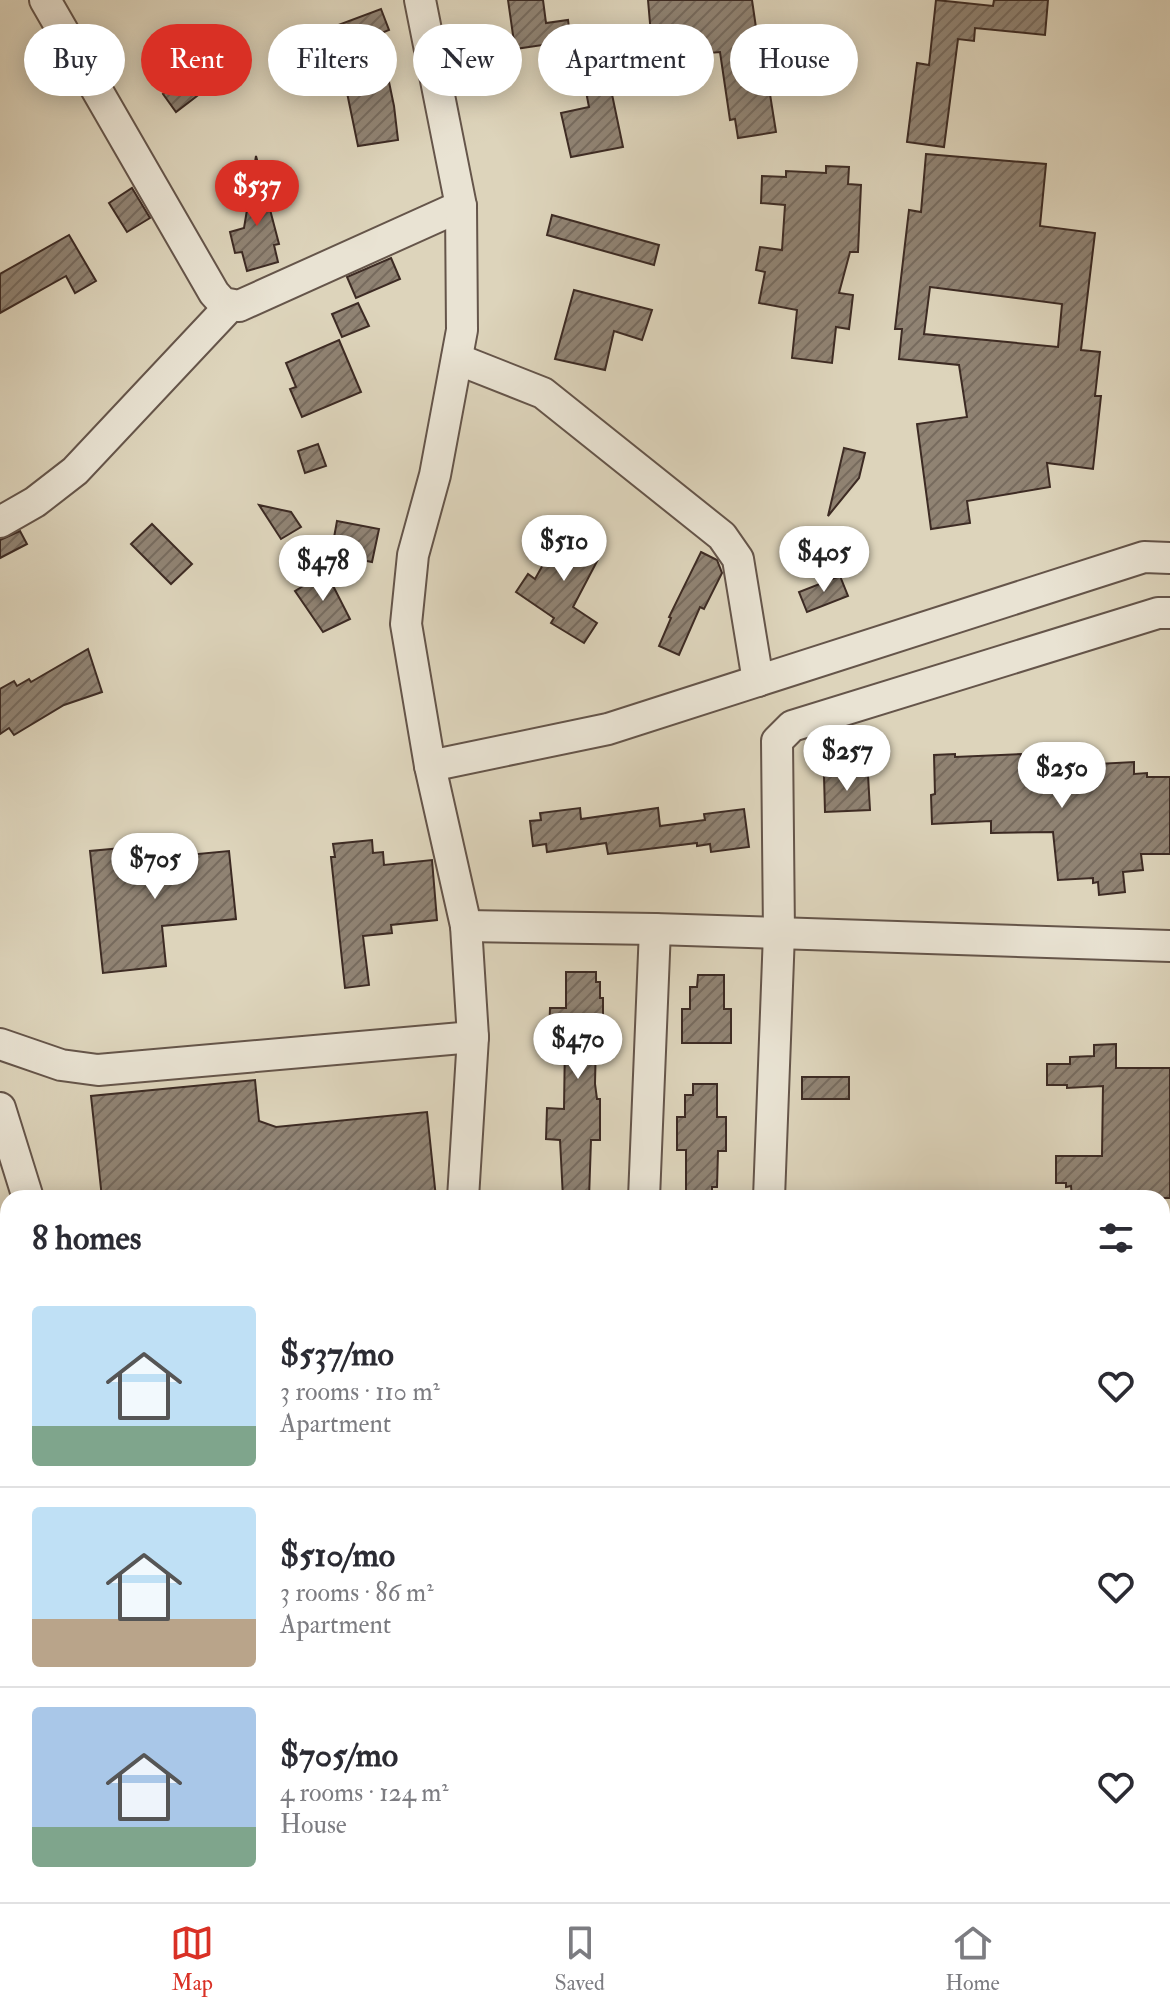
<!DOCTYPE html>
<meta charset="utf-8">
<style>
:root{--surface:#fff;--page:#f7f7f7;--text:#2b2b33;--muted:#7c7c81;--line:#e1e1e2;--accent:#d93025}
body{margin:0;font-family:"IM FELL Double Pica",serif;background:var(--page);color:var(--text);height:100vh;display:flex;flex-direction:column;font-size:30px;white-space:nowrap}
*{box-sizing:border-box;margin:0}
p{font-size:26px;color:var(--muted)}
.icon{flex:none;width:44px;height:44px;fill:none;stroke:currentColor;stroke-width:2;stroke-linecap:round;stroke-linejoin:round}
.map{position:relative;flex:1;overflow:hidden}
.side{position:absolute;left:0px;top:1190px;width:1170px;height:712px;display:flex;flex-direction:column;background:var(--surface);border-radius:24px 24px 0 0;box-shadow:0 4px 20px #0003}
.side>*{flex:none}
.guide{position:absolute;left:24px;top:24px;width:1122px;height:72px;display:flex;gap:16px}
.price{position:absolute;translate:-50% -68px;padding:0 18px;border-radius:28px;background:#fff;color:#222;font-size:26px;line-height:52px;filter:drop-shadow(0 2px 4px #0008)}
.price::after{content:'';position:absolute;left:50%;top:48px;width:24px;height:18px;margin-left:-12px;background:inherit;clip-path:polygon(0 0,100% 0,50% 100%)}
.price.active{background:var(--accent);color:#fff}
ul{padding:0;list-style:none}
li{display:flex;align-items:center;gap:24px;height:200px;padding:0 32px}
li+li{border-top:2px solid var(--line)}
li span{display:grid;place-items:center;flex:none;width:224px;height:160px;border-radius:8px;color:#555}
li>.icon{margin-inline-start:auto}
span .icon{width:96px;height:96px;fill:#fffc;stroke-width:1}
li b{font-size:34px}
h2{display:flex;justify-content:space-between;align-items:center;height:96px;padding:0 32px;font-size:34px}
.chip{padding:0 28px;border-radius:36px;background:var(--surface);box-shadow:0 4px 20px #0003;font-size:28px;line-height:72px}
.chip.active{background:var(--accent);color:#fff}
.tabs{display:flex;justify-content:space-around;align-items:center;height:112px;border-top:2px solid var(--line);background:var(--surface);font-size:22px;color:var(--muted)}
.tabs a{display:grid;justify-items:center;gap:4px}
.tabs .active{color:var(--accent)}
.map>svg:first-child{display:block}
.pitch{fill:#c2b7a1;stroke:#807162;stroke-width:2}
.building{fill:url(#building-hatch);stroke:#3d2b24;stroke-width:2;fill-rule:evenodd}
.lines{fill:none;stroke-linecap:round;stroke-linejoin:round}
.minor-casing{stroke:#65554a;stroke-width:34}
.minor{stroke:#e9e3d3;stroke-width:30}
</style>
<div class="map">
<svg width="1170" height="1902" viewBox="0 0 1170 1902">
<defs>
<pattern id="building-hatch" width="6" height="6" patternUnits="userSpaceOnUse" patternTransform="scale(2)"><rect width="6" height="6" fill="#908373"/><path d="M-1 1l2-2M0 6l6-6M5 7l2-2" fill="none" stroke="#776b5e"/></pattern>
</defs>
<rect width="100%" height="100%" fill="#ddd4bb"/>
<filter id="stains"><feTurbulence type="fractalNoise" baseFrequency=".0025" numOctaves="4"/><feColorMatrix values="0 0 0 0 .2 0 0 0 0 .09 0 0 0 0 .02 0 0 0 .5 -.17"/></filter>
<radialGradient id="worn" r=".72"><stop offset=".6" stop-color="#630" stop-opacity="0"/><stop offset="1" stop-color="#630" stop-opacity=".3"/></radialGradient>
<!-- pitch -->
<rect class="pitch" x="681" y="1894" width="216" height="8"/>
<!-- building -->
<g class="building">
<polygon points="508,0 543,0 546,23 568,20 571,44 550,47 549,44 515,49"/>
<polygon points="648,0 752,0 762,69 766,69 776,132 738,138 735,119 730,120 720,52 653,58"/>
<polygon points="936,0 993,6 994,0 1048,0 1045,35 975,28 974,41 958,39 944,147 907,142 917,63 929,65"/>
<polygon points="381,9 389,30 379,34 394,106 398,140 358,146 338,49 322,55 314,34"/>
<polygon points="604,56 623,147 571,157 561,113 589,107 580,61"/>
<polygon points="197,68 210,86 176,112 163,94"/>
<path d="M 926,154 L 1046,164 L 1040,226 L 1095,233 L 1081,350 L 1100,352 L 1095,396 L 1101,396 L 1093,469 L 1047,463 L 1050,487 L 967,501 L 970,523 L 931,529 L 917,424 L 967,417 L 959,365 L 899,359 L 902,329 L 895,329 L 909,210 L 921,212 ZM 930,287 L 1062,304 L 1058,347 L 924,334 Z"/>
<polygon points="256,156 279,244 274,245 278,262 247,271 242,252 235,253 230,232 244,228"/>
<polygon points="826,166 849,167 848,184 861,185 858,252 850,252 839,293 853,295 849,329 836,327 832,363 792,358 797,310 759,303 765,272 756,270 760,247 782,250 785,205 761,203 762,176 786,177 786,171 826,173"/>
<polygon points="132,188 150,218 127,232 109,203"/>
<polygon points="552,215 659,245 654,265 547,235"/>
<polygon points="69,235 96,281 75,293 66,276 0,313 0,274"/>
<polygon points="391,258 400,279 356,298 347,277"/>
<polygon points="574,290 652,310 642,340 614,331 605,370 555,359"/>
<polygon points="358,303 369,326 342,337 332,314"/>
<polygon points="339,340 361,392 302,417 290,389 296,387 286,363"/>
<polygon points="318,444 326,466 305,473 298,451"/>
<polygon points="844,448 865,453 859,478 828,516"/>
<polygon points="259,505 291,512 301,527 281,539"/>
<polygon points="337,521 379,529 372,562 331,554"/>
<polygon points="152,524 192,564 171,584 131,544"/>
<polygon points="564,527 604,548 573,607 597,623 584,643 551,623 554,618 516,592 528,574 535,579"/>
<polygon points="20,531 27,544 0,558 0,540"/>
<polygon points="701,552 717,560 722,573 704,609 700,607 679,655 659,646 671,618 669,617"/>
<polygon points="326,572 350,619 323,632 295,591"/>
<polygon points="840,576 848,596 807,612 799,592"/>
<polygon points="88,649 102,692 64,705 14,735 9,728 0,734 0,689 14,681 17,686 29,679 31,682"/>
<polygon points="955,754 955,757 1021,754 1022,768 1134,762 1134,774 1147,773 1147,777 1170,777 1170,854 1141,854 1143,870 1123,872 1125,892 1099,895 1098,882 1093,883 1093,878 1058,880 1053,832 991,833 991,821 932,824 931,795 935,794 934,755"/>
<polygon points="868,775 870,810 825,812 824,776"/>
<polygon points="580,808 581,819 658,808 660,826 705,820 704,814 744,809 749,847 711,852 710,844 697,846 697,843 608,854 606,843 547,852 546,844 533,846 530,821 541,820 540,813"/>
<polygon points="372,840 373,853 383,852 384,865 432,860 437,920 391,925 392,933 363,936 369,985 345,988 331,857 335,857 333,844"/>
<polygon points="154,845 156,858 229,851 236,919 162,926 166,966 103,973 90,851"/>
<polygon points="566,972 596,972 596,982 600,982 600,998 603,998 603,1039 596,1039 595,1084 597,1099 600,1099 600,1140 591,1140 589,1198 563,1198 560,1140 546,1139 547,1108 564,1109 565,1039 549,1039 550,1008 566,1008"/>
<polygon points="698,975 724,975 724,1009 731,1009 731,1043 682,1043 682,1009 690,1009 690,987 697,987"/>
<polygon points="1116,1044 1116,1068 1170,1068 1170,1198 1072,1198 1071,1186 1066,1187 1066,1183 1056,1183 1056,1156 1102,1156 1103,1086 1067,1088 1067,1085 1047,1085 1047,1064 1070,1064 1070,1057 1094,1056 1094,1045"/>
<rect x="802" y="1077" width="47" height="22"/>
<polygon points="255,1080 259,1121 276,1127 427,1112 436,1198 102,1198 91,1096"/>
<polygon points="693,1084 717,1084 717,1117 726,1117 726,1151 718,1151 717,1187 712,1187 712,1198 686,1198 686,1150 677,1150 677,1117 685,1117 685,1095 693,1095"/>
</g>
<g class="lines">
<!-- minor casing -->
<g class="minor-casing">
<g id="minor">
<polyline points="45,0 214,293 223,303 239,306 461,206"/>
<polyline points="420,0 461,206 462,330 435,475 413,555 406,624 430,766 466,926 473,1037 463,1198"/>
<polyline points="457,359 543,393 722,536 738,559 758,681"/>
<polyline points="0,522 35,502 75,471 230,306"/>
<polyline points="430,766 608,729 1144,557 1170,558"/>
<polyline points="466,926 655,929 1170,946"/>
<polyline points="0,1044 61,1065 98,1070 473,1037"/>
<polyline points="0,1108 28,1198"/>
<polyline points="644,1198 655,929"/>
<polyline points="769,1198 779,933 777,741 792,726 1158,613 1170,613"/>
<polyline points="1162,1323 1170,1325"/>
<polyline points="1162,1550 1170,1550"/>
<polyline points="0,1557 8,1556"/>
<polyline points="512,1894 514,1902"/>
<polyline points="406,1902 491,1894"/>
</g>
</g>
<!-- minor -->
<use href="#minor" class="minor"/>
</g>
<rect width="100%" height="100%" filter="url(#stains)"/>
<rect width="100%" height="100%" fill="url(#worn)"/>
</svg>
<b class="price active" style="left:257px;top:228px">$537</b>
<b class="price" style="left:564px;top:583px">$510</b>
<b class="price" style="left:824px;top:594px">$405</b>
<b class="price" style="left:323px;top:603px">$478</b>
<b class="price" style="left:847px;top:793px">$257</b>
<b class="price" style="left:1062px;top:810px">$250</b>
<b class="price" style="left:155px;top:901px">$705</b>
<b class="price" style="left:578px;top:1081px">$470</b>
<div class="guide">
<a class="chip">Buy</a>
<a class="chip active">Rent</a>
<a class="chip">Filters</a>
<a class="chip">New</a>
<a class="chip">Apartment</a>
<a class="chip">House</a>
</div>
<section class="side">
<h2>8 homes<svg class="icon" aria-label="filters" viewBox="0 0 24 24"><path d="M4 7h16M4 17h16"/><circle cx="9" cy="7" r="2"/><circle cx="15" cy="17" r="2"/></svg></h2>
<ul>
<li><span style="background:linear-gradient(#bfe0f5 75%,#7fa58c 0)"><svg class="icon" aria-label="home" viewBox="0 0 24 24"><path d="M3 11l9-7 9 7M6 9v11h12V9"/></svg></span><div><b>$537/mo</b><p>3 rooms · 110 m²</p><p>Apartment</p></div><svg class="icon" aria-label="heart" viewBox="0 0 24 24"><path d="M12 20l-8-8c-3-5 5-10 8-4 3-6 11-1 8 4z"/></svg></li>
<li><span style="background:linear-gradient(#bfe0f5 70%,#b9a48a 0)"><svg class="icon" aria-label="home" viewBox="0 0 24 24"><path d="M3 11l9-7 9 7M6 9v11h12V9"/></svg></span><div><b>$510/mo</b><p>3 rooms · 86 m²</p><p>Apartment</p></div><svg class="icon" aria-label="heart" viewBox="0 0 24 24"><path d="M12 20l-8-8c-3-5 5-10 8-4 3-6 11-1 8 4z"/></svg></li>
<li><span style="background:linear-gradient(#a9c7e8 75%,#7fa58c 0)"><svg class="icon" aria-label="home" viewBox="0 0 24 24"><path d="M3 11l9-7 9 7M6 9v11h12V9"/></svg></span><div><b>$705/mo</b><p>4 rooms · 124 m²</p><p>House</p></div><svg class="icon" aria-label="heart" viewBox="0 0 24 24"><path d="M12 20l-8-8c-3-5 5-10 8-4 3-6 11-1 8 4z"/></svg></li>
</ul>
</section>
</div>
<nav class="tabs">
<a class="active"><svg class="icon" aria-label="map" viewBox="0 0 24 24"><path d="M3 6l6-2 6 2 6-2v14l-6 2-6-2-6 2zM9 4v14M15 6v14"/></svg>Map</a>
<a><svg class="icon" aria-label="saved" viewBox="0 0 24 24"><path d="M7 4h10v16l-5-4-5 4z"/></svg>Saved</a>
<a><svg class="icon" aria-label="home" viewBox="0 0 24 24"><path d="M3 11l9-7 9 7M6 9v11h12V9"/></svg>Home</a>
</nav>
